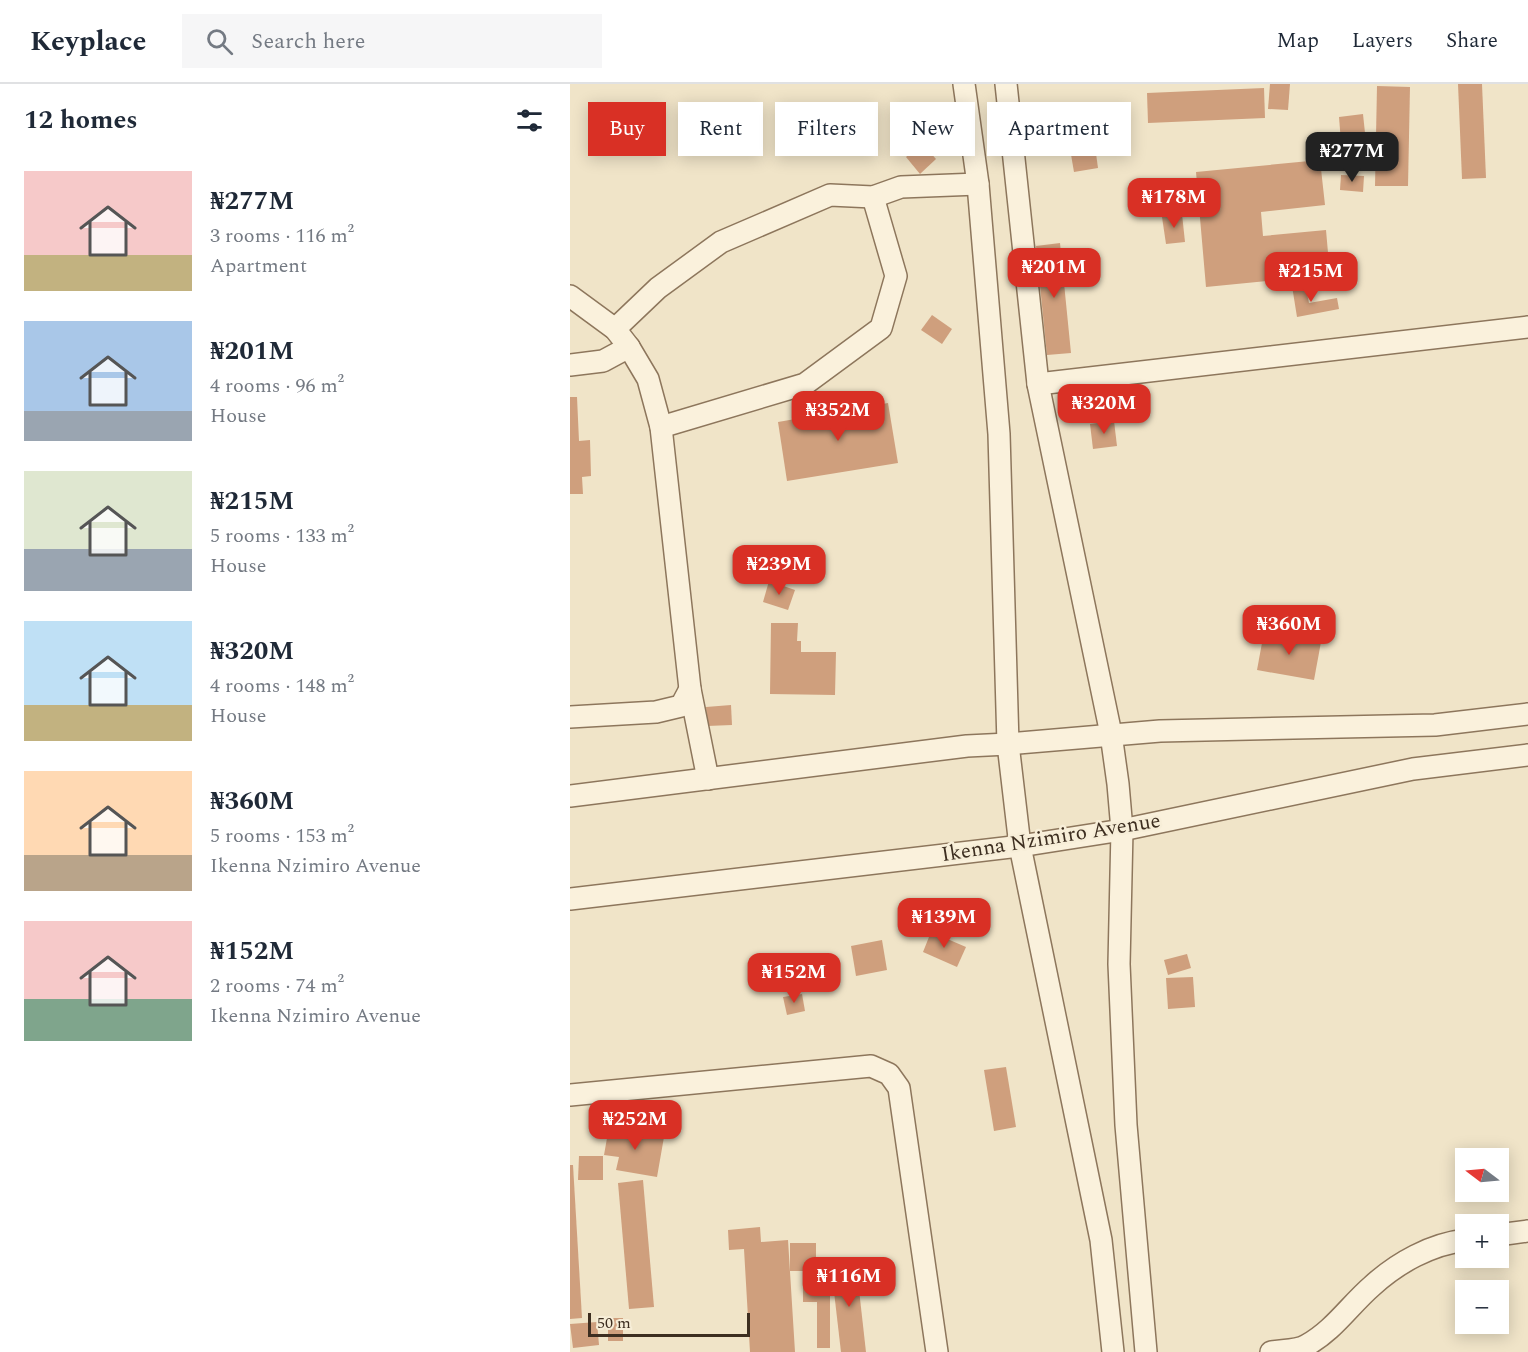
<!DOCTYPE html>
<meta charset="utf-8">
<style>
:root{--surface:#fff;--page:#f6f6f7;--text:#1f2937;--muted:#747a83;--line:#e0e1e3;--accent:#d93025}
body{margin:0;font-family:Spectral,serif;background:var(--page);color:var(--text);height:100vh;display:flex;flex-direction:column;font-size:22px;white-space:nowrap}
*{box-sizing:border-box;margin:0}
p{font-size:20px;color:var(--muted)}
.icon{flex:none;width:33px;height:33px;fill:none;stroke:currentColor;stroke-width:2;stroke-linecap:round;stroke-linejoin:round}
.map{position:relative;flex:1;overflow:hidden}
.drawer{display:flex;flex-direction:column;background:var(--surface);width:570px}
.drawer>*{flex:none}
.top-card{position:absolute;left:18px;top:18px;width:570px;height:54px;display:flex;gap:12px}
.needle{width:39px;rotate:286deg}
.buttons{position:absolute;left:885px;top:1064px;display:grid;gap:12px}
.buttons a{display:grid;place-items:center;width:54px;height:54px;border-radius:0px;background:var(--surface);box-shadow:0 3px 15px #0003;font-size:30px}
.scale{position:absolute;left:18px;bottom:15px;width:162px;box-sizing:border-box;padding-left:6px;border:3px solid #3d2e20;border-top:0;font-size:16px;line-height:21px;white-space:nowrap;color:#3d2e20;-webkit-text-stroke:4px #f7eed8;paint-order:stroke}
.price{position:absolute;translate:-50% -51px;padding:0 14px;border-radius:12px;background:var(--accent);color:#fff;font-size:20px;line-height:39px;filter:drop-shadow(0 2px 3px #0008)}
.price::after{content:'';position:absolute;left:50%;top:36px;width:18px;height:14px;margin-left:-9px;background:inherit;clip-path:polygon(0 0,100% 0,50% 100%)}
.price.on{background:#222;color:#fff}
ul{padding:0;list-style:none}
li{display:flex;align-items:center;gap:18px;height:150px;padding:0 24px}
li span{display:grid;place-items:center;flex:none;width:168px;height:120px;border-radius:0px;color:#555}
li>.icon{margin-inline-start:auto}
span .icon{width:72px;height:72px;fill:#fffc;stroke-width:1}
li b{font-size:26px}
h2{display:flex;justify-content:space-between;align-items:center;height:72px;padding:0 24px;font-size:26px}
.tag{padding:0 21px;border-radius:0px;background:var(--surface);box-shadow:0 3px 15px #0003;font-size:21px;line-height:54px}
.tag.on{background:var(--accent);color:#fff}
header{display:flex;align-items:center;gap:36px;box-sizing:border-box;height:84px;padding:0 30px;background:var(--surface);border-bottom:2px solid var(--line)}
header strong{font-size:28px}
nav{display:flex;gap:33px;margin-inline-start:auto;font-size:21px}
.search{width:420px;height:54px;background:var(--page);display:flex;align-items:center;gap:15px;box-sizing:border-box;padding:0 21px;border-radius:0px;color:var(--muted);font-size:22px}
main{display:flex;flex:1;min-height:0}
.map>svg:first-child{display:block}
.building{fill:#cf9f7d}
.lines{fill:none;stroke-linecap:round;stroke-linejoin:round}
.minor-casing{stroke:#8d765c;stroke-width:24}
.minor{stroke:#faf1dc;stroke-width:21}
.labels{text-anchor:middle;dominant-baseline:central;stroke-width:5;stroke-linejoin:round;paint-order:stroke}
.street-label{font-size:21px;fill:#3d2e20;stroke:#f7eed8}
</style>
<header>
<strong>Keyplace</strong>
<div class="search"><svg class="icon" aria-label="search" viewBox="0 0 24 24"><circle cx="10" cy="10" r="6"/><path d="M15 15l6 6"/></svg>Search here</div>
<nav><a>Map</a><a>Layers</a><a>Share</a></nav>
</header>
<main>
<section class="drawer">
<h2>12 homes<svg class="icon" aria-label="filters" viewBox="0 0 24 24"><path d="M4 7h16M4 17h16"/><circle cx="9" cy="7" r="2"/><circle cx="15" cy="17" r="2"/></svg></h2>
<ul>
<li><span style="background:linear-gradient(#f6c9c9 70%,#c2b280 0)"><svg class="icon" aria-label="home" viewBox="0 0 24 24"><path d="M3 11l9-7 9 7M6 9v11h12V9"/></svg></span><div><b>₦277M</b><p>3 rooms · 116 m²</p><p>Apartment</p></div></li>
<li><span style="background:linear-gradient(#a9c7e8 75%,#9aa5b1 0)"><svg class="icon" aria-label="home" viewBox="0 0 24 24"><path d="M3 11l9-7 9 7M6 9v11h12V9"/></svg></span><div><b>₦201M</b><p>4 rooms · 96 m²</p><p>House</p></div></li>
<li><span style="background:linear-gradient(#dfe7d0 65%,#9aa5b1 0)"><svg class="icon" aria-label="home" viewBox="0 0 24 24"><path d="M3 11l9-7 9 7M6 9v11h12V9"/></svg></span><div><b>₦215M</b><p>5 rooms · 133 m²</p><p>House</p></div></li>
<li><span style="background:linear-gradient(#bfe0f5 70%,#c2b280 0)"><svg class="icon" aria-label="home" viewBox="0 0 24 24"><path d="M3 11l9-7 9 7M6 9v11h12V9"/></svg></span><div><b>₦320M</b><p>4 rooms · 148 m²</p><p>House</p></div></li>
<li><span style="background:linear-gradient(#ffd9b3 70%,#b9a48a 0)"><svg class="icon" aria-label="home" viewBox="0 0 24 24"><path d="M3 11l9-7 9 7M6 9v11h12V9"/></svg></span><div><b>₦360M</b><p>5 rooms · 153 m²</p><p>Ikenna Nzimiro Avenue</p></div></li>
<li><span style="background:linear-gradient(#f6c9c9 65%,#7fa58c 0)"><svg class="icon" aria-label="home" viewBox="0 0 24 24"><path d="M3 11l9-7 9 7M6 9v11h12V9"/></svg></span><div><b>₦152M</b><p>2 rooms · 74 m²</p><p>Ikenna Nzimiro Avenue</p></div></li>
</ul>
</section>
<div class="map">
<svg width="958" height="1268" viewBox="0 0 958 1268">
<rect width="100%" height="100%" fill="#f0e4c8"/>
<!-- building -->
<g class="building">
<polygon points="700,0 720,0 718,26 698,25"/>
<polygon points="888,0 912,0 916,94 892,95"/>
<polygon points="807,2 840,3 838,102 805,102"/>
<polygon points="694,4 695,34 578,39 577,9"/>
<polygon points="539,28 543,44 497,53 494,37"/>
<polygon points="793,30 797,68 772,71 769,33"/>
<polygon points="524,55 528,84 504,88 499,59"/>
<polygon points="352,59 366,75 350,90 336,73"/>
<polygon points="750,76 755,121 691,128 693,152 756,146 760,191 636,203 626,88"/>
<polygon points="771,91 794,92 793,108 770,106"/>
<polygon points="612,130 615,158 596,160 592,133"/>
<polygon points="490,159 501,269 477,271 466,162"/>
<polygon points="735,200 739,219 767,214 769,225 727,233 722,202"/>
<polygon points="362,231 382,245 372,260 351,246"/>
<polygon points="0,313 7,313 9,357 20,356 21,392 12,393 13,410 0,410"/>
<polygon points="532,317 553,320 551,333 530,330"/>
<polygon points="318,319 328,379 217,397 208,338"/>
<polygon points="544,337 547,362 523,365 520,340"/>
<polygon points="199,497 225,506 218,526 193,518"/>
<polygon points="201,539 228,539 227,557 231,557 231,568 266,568 265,611 200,610"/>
<polygon points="694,548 751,558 744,596 687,586"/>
<polygon points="161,621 162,641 137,642 136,623"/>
<polygon points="361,848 396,863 387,883 353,868"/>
<polygon points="312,856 317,886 286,892 281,862"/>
<polygon points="617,870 621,884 598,891 594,876"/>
<polygon points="623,893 625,923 598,925 596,894"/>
<polygon points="232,910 235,927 217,931 213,913"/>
<polygon points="436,983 446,1043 424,1047 414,986"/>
<polygon points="39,1043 94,1053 87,1093 46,1086 49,1073 34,1071"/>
<polygon points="9,1072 33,1072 33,1096 8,1096"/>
<polygon points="0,1081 3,1081 12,1234 0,1235"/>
<polygon points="73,1096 84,1223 59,1225 48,1099"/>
<polygon points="190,1143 191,1158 218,1156 225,1268 180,1268 174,1165 159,1166 158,1146"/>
<polygon points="220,1159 246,1159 246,1183 260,1183 260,1264 247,1264 247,1218 233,1218 233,1187 220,1187"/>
<polygon points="286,1179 296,1268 271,1268 261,1182"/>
<rect x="38" y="1234" width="15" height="23"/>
<polygon points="27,1238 29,1261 3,1264 0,1240"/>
</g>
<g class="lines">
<!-- minor casing -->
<g class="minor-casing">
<g id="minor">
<polyline points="394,0 408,100 429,350 438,660 450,762 531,1156 543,1268"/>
<polyline points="436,0 468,300 541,650 548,700 552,746 549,880 556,1041 576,1268"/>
<polyline points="0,212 45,245 59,263 78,295 91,343 120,605 138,695"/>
<polyline points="45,245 88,204 151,158 260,111 303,113 331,103 408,100"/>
<polyline points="0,281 33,277 59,263"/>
<polyline points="468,300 958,243"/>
<polyline points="91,343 235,300 311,244 326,192 303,113"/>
<polyline points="0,633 86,628 111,622 120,605"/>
<polyline points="0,712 397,662 438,660 590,647 865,641 958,630"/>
<polyline points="0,815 450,762 552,746 843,685 958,671"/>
<polyline points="0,1011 301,982 319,990 329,1004 367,1268"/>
<polyline points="928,1151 958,1147"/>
<path d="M 701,1268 C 712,1266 728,1267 737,1261 C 763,1247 780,1221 802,1202 C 827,1179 861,1160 896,1156"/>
</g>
</g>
<!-- minor -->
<use href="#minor" class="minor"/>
</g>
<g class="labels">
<!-- street labels -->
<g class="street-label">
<text transform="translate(481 754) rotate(-9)">Ikenna Nzimiro Avenue</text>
</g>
</g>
</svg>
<div class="buttons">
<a><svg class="needle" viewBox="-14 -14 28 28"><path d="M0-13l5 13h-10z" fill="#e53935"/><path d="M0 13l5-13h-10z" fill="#747a83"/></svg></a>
<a>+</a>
<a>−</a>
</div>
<div class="scale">50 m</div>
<b class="price on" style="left:782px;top:99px">₦277M</b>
<b class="price" style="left:604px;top:145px">₦178M</b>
<b class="price" style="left:484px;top:215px">₦201M</b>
<b class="price" style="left:741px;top:219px">₦215M</b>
<b class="price" style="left:534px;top:351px">₦320M</b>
<b class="price" style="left:268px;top:358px">₦352M</b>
<b class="price" style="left:209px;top:512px">₦239M</b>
<b class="price" style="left:719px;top:572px">₦360M</b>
<b class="price" style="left:374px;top:865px">₦139M</b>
<b class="price" style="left:224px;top:920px">₦152M</b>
<b class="price" style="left:65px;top:1067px">₦252M</b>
<b class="price" style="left:279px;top:1224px">₦116M</b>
<div class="top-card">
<a class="tag on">Buy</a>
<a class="tag">Rent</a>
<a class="tag">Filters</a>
<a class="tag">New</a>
<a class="tag">Apartment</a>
</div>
</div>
</main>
